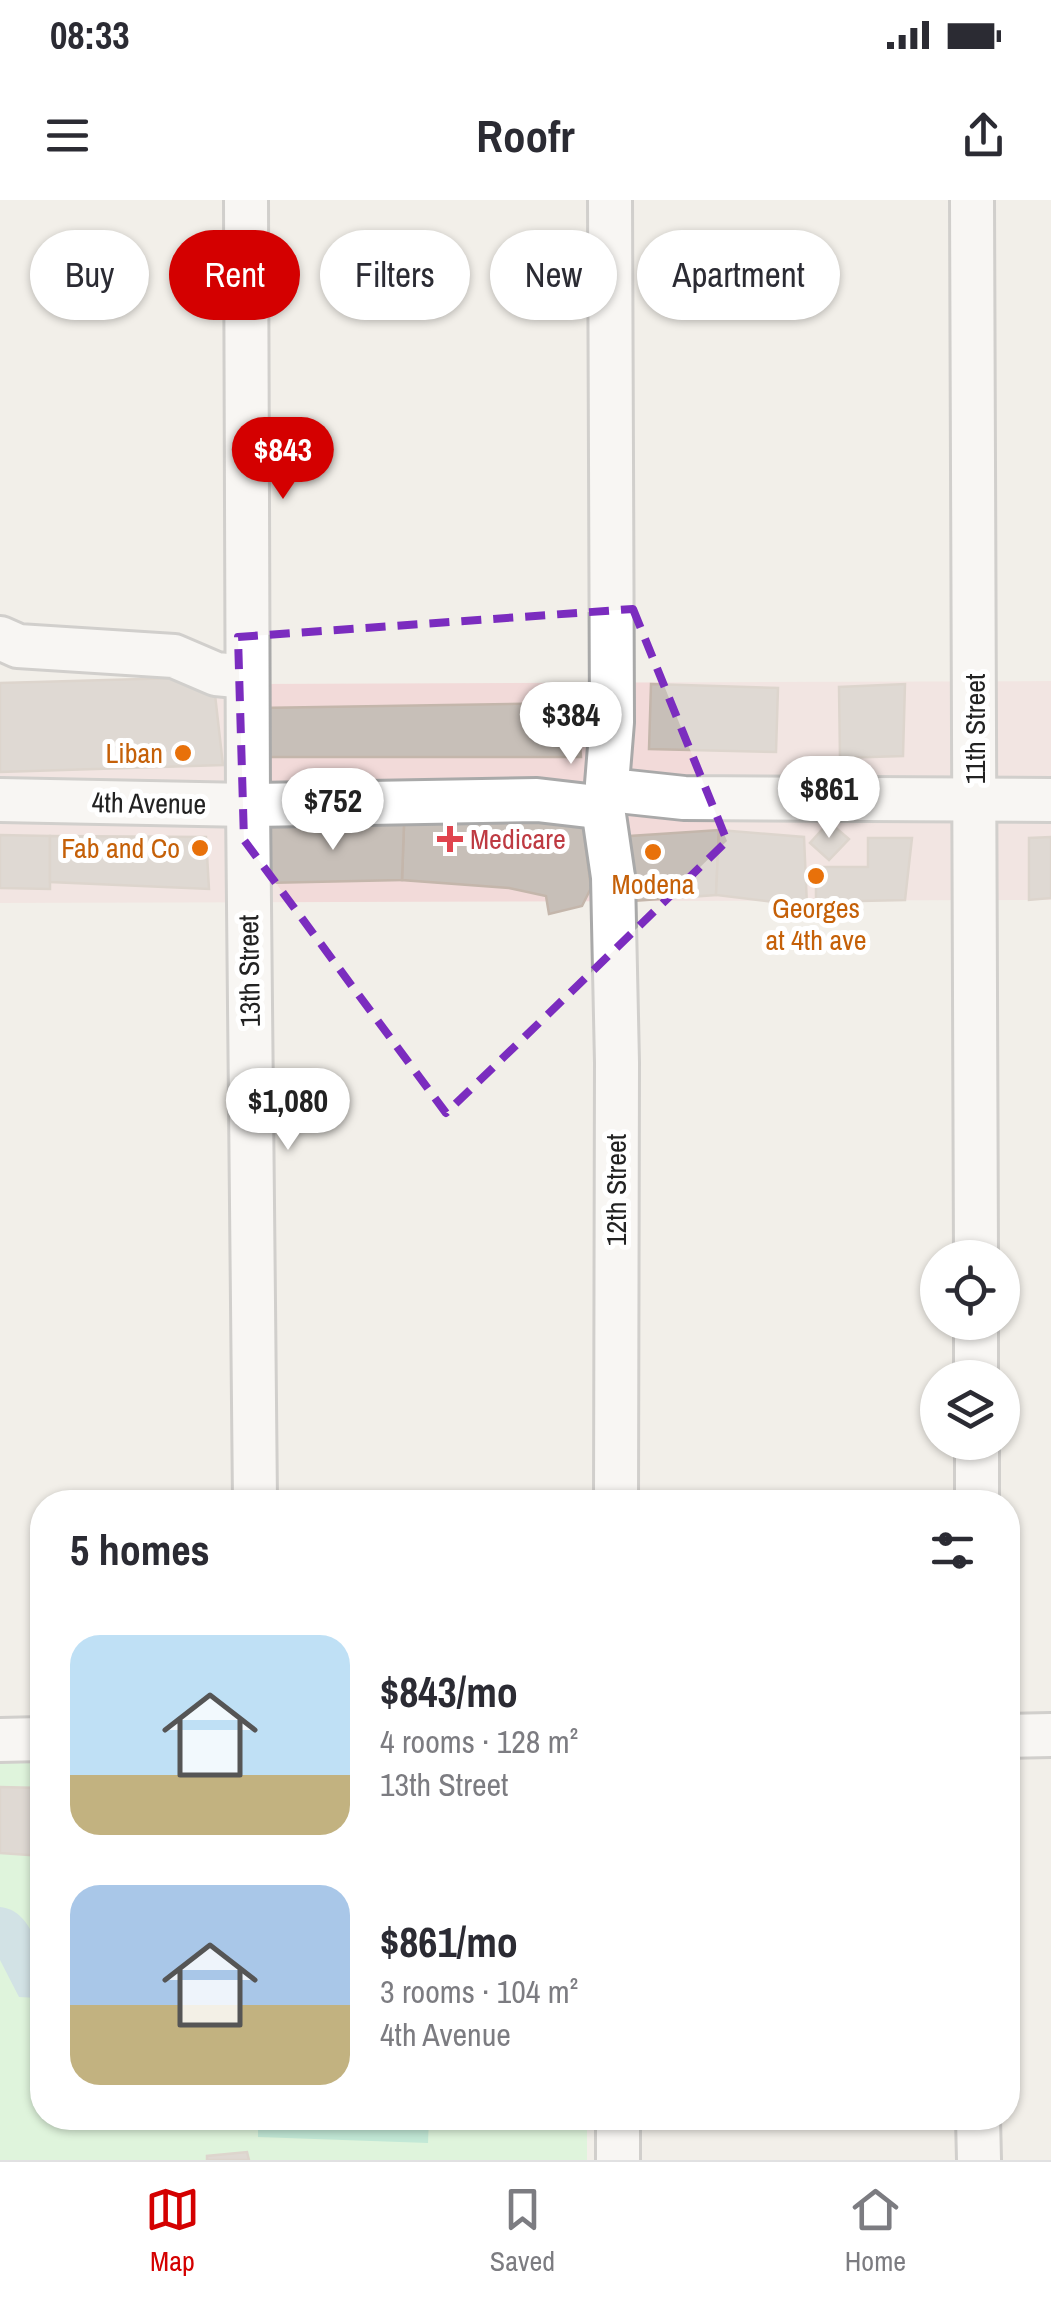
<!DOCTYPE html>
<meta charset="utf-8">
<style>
:root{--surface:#fff;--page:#f7f7f7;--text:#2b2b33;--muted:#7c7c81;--line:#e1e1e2;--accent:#d40000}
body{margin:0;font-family:"Archivo Narrow",sans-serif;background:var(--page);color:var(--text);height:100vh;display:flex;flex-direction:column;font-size:38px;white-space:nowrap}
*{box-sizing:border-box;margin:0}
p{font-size:32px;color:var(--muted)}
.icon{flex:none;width:55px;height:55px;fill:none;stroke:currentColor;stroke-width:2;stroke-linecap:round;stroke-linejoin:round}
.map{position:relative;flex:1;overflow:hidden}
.panel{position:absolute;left:30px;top:1290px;width:990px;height:640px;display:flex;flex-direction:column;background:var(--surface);border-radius:40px;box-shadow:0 2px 8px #0004}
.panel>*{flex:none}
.guide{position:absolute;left:30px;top:30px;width:992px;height:90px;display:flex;gap:20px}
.controls{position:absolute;left:920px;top:1040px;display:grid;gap:20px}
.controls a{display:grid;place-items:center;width:100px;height:100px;border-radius:50%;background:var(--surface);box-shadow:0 2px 8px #0004;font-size:50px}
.price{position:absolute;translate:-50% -85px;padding:0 22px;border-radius:35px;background:#fff;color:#222;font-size:32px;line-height:65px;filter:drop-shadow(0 2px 5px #0008)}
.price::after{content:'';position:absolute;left:50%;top:60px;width:30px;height:22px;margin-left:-15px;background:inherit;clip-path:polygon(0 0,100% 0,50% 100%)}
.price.active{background:var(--accent);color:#fff}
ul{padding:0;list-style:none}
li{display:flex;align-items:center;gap:30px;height:250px;padding:0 40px}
li span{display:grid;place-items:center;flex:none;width:280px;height:200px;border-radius:30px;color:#555}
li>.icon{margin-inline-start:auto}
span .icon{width:120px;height:120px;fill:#fffc;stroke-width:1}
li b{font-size:42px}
h2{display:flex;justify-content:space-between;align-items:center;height:120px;padding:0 40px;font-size:42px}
.chip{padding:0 35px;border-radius:45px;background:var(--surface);box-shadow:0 2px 8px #0004;font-size:35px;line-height:90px}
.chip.active{background:var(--accent);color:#fff}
.status{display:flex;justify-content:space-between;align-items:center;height:70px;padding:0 50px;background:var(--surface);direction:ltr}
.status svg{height:28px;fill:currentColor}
header{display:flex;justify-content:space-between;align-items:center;height:130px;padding:0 40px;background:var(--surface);font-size:45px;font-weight:800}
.menu{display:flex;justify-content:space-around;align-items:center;height:140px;border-top:2px solid var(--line);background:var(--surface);font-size:28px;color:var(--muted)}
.menu a{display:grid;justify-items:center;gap:5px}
.menu .active{color:var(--accent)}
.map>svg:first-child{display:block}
.commercial{fill:#f2dad9}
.park{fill:#c8facc}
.pitch{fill:#88e0be}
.water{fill:#aad3df}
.building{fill:#c7bfb8;stroke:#c4b6ab;stroke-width:2.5}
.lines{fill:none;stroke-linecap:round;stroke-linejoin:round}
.minor-casing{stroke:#a9a9a9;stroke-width:48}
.minor{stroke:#fff;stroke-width:42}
.marked{fill:none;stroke:#7b2cbf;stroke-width:8;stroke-dasharray:20 12;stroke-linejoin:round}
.food-dot{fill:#e8710a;stroke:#fff;stroke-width:4}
.health-dot{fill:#e0444e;stroke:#fff;stroke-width:4}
.labels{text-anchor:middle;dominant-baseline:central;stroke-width:10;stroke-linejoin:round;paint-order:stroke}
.street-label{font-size:28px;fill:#222;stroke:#fff}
.food-label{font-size:28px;fill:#c56008;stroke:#fff;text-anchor:end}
.health-label{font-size:28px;fill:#be3a42;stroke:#fff;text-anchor:start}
</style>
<div class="status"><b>08:33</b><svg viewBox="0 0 49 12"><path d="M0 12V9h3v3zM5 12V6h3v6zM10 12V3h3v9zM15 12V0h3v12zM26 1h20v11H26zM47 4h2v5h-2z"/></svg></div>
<header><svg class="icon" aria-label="menu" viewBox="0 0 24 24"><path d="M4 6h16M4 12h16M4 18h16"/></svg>Roofr<svg class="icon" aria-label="share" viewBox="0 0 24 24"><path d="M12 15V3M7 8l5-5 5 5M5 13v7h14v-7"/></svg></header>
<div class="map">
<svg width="1051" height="1960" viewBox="0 0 1051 1960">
<rect width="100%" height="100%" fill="#f2efe9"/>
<!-- commercial -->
<polygon class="commercial" points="1051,481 1051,700 0,703 0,485"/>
<!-- park -->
<polygon class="park" points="0,1537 42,1537 42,1918 587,1918 587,1960 0,1960"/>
<!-- pitch -->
<polygon class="pitch" points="258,1918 429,1918 428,1943 258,1937"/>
<!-- water -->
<path class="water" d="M 0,1707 C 36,1711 43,1763 42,1793 L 38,1798 L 19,1797 L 0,1760 Z"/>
<!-- building -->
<g class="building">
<polygon points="213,477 223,565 0,572 0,483"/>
<polygon points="651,484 778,488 776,552 649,549"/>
<polygon points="905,484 903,556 840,558 839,487"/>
<polygon points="577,503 581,557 260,557 258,508"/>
<polygon points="582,618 591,688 582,706 549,714 546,696 509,688 402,680 404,624"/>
<polygon points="829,622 849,639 829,660 810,643"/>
<polygon points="263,624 404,624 402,680 265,683"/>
<polygon points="719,630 716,695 633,701 630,636"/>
<polygon points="719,630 804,637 807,706 716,695"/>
<polygon points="0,635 50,636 50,689 0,688"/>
<polygon points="50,636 206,637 209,689 50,682"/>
<polygon points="1051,637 1051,698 1029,700 1029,638"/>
<polygon points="868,638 912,638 905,700 816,702 816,667 868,667"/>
<polygon points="0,1587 42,1588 42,1656 0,1653"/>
<polygon points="247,1952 249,1960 207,1960 207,1956"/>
</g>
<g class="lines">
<!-- minor casing -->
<g class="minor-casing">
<g id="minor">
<polyline points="246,0 248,605 255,1302"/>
<polyline points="972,0 976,1058"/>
<polyline points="0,438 18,446 174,456 216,474 247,477"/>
<polyline points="607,584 612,522 610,0"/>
<polyline points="628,592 684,598 1051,600"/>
<polyline points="0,600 248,605 537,600 597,607"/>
<polyline points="604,615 613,677 617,863 616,1302"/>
<polyline points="976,1122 976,1178"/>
<polyline points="977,1242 977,1302"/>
<polyline points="1008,1536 1051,1535"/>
<polyline points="0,1540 42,1539"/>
<polyline points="618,1918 618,1960"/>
<polyline points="978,1918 979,1960"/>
</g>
</g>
<!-- minor -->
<use href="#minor" class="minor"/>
</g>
<!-- marked area -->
<path d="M0 0H1051V1960H0ZM 633,409 L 727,641 L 446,913 L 244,640 L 238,437 Z" fill="#f2efe9" fill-opacity=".55" fill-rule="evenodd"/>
<path class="marked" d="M 633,409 L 727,641 L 446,913 L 244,640 L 238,437 Z"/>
<!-- markers -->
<g class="food-dot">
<circle cx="183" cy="553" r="10"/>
<circle cx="200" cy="648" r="10"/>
<circle cx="653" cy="652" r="10"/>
<circle cx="816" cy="676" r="10"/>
</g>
<path class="health-dot" d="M445 624h10v10h10v10h-10v10h-10v-10h-10v-10h10z"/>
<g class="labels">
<!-- street labels -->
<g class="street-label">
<text transform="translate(975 529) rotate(-90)">11th Street</text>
<text transform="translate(149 603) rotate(1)">4th Avenue</text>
<text transform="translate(249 771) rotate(-91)">13th Street</text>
<text transform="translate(616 990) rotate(-90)">12th Street</text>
</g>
<!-- food labels -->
<g class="food-label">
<text x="163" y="553">Liban</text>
<text x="180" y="648">Fab and Co</text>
<text x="653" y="684" text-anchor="middle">Modena</text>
<text x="816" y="708" text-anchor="middle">Georges<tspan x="816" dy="32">at 4th ave</tspan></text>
</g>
<!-- health labels -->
<g class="health-label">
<text x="470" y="639">Medicare</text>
</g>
</g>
</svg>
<div class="controls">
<a><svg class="icon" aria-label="locate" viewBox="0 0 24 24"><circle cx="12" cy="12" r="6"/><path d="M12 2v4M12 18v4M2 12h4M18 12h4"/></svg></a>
<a><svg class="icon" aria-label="layers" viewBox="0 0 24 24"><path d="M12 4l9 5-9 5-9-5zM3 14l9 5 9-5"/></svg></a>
</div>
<b class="price active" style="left:283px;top:302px">$843</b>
<b class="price" style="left:571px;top:567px">$384</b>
<b class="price" style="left:829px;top:641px">$861</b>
<b class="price" style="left:333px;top:653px">$752</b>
<b class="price" style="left:288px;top:953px">$1,080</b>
<div class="guide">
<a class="chip">Buy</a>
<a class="chip active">Rent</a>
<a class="chip">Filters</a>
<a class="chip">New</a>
<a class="chip">Apartment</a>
</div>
<section class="panel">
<h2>5 homes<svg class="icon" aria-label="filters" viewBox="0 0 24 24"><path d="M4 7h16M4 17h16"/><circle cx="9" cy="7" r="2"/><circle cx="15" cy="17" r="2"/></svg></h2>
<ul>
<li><span style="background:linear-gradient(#bfe0f5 70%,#c2b280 0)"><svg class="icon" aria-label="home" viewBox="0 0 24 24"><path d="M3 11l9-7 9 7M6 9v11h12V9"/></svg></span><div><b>$843/mo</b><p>4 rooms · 128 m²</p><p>13th Street</p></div></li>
<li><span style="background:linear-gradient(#a9c7e8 60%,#c2b280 0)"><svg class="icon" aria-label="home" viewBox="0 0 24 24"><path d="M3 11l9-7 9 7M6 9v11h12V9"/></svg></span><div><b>$861/mo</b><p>3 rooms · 104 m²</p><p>4th Avenue</p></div></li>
</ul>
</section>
</div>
<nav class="menu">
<a class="active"><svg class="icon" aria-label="map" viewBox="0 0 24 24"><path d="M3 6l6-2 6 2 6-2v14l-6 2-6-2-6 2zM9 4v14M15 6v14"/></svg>Map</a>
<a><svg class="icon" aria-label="saved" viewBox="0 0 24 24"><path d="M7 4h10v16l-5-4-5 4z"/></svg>Saved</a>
<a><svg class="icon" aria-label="home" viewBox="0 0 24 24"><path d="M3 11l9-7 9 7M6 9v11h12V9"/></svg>Home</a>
</nav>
